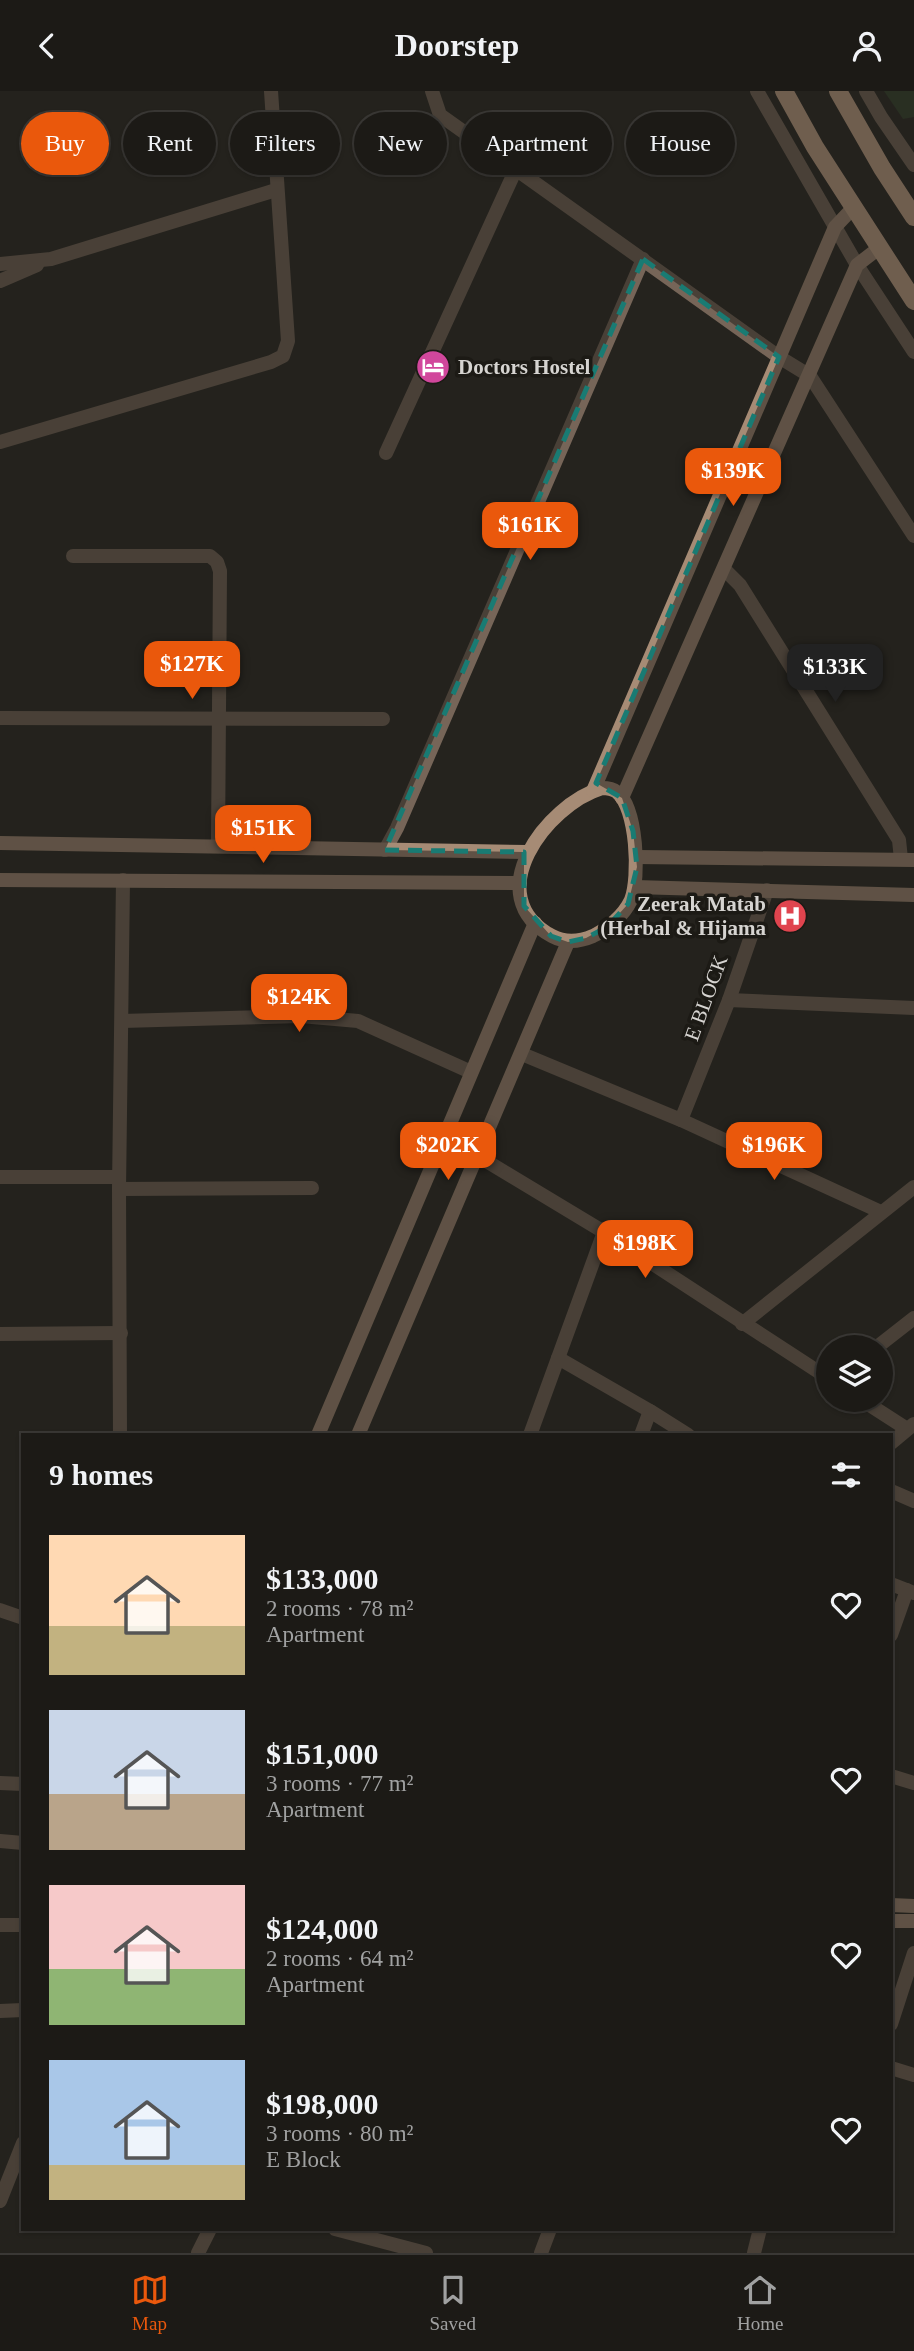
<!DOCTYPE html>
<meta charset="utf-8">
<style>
:root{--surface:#1c1a16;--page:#292723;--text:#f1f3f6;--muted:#a0a1a1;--line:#3a3835;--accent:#ea580c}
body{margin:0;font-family:Georgia,serif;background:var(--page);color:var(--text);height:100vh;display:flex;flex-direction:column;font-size:26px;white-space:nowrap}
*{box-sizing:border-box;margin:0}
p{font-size:23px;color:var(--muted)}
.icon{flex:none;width:38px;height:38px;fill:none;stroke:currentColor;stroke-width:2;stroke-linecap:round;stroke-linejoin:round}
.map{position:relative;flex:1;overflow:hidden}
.drawer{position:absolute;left:21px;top:1342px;width:872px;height:798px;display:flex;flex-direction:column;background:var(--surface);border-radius:0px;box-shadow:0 2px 5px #0004,0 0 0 2px var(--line)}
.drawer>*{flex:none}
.guide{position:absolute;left:21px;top:21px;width:873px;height:63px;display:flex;gap:14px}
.fabs{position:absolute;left:816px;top:1244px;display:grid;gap:14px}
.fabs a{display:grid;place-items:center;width:77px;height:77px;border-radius:50%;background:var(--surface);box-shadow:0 2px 5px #0004,0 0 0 2px var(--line);font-size:35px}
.price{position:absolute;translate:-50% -60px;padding:0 16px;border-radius:14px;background:var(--accent);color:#fff;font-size:23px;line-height:46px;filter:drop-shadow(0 2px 4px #0008)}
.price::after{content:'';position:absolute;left:50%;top:42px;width:21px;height:16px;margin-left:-10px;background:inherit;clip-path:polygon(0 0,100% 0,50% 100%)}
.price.on{background:#222;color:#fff}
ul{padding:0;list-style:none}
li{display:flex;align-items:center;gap:21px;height:175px;padding:0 28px}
li span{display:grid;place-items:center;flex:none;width:196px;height:140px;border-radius:0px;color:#555}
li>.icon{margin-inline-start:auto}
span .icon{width:84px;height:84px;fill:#fffc;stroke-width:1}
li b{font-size:30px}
h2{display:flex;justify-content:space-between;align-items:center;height:84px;padding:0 28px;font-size:30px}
.chip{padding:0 24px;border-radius:32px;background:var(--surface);box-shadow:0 2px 5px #0004,0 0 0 2px var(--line);font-size:24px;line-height:63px}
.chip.on{background:var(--accent);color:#fff}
header{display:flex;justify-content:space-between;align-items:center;height:91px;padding:0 28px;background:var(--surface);font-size:32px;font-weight:600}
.tab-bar{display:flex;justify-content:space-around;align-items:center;height:98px;border-top:2px solid var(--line);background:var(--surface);font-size:19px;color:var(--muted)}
.tab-bar a{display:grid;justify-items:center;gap:4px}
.tab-bar .on{color:var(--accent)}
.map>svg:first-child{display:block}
.green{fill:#2f3e29}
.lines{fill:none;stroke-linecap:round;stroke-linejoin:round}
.street{stroke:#766558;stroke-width:14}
.secondary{stroke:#a68b75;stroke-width:14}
.primary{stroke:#caa78b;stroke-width:18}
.marked{fill:none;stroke:#197b73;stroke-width:5;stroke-dasharray:14 9;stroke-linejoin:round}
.labels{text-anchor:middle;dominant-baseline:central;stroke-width:7;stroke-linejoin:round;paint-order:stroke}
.poi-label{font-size:21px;font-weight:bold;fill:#d6d4d1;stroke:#1c1a15;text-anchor:start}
.street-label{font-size:21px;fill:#d6d4d1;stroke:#1c1a15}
</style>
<header><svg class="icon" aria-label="back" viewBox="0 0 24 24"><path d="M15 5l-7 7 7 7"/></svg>Doorstep<svg class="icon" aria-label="person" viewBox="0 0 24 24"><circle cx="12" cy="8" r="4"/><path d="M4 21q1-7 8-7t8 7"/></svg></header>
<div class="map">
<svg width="914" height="2162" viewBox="0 0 914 2162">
<rect width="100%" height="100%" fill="#25231e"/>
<!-- green -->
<polygon class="green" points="884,0 914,0 914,26 903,28"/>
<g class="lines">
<!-- street -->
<g class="street">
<polyline points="432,0 440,24 779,266 810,285 914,445"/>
<polyline points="757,0 857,174 914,261"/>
<polyline points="866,0 881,26 914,74"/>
<polyline points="0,173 51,168 276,99"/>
<polyline points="0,190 37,174"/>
<polyline points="0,351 271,271 283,265 288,250 271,0"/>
<polyline points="386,362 516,78"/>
<polyline points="73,465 210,465 217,471 220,480 218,755"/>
<polyline points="725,479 740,494 899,749 901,768"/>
<polyline points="0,627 383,628"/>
<polyline points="385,759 397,737 643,168"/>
<polyline points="729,909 914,917"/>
<polyline points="122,930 301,925 358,930 471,981"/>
<polyline points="522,963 681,1029 729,909 767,799"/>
<polyline points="681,1029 881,1121"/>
<polyline points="478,1065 604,1141 828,1287"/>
<polyline points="0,1086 119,1086"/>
<polyline points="119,1098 312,1097"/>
<polyline points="742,1233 914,1096"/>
<polyline points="0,1243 121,1242"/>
<polyline points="877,1256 914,1227"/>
<polyline points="558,1267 650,1320 688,1344"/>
<polyline points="862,1309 907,1338"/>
<polyline points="120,1344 119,1098 123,789"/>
<polyline points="530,1344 604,1141"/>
<polyline points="641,1344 650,1320"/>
<polyline points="891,1352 914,1333"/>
<polyline points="891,1400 914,1410"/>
<polyline points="891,1493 914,1502"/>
<polyline points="0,1519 23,1527"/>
<polyline points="891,1544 907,1499"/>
<polyline points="891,1685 914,1692"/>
<polyline points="0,1692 23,1693"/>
<polyline points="0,1750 23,1752"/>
<polyline points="0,1834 23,1834"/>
<polyline points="0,1920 23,1919"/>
<polyline points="891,1933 914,1862"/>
<polyline points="891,1977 914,1984"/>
<polyline points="0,2110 23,2052"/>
<polyline points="335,2138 426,2162"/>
<polyline points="198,2162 210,2138"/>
<polyline points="541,2162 550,2138"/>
<polyline points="754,2162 760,2138"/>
</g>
<!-- secondary -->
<g class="secondary">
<path d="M 602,697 C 607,697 613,698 617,701 C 637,717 640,786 631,809 C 624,824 608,838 593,845 C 579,851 565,852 552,845 C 478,805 546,714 602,697 Z"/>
<polyline points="593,700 835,136 853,117"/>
<polyline points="622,707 857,174 879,157"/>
<polyline points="0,752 527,761"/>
<polyline points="637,766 914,769"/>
<polyline points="0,789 520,792"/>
<polyline points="635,796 914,804"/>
<polyline points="318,1344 535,832"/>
<polyline points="358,1344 568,851"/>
<polyline points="891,1814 914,1815"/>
<polyline points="891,1830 914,1830"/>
</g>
<!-- primary -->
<g class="primary">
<polyline points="784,0 815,56 914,210"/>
<polyline points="838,0 882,77 914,126"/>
</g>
</g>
<!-- marked area -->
<path d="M0 0H914V2162H0ZM 643,168 L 779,266 L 596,692 L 622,707 L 633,740 L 637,776 L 628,813 L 607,836 L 586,847 L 568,851 L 551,845 L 524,815 L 524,761 L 385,759 Z" fill="#25231e" fill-opacity=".55" fill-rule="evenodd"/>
<path class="marked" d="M 643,168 L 779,266 L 596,692 L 622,707 L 633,740 L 637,776 L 628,813 L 607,836 L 586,847 L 568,851 L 551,845 L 524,815 L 524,761 L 385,759 Z"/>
<!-- icons -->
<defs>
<g id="hotel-disc" transform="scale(1.75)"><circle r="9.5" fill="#d1479c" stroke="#1c1a15"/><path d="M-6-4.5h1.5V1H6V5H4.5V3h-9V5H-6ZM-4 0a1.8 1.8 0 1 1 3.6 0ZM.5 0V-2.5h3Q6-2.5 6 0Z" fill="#fff"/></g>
<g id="hospital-disc" transform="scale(1.75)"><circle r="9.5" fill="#e0444e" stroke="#1c1a15"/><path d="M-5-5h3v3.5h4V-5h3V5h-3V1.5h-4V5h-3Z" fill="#fff"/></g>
</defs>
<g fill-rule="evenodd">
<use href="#hotel-disc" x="433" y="276"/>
<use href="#hospital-disc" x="790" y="825"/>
</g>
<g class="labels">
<!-- poi labels -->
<g class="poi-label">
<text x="458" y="276">Doctors Hostel</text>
<text x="766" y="813" text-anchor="end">Zeerak Matab<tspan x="766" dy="24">(Herbal &amp; Hijama</tspan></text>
</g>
<!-- street labels -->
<g class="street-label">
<text transform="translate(706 907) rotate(-70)">E BLOCK</text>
</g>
</g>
</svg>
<div class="fabs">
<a><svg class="icon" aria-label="layers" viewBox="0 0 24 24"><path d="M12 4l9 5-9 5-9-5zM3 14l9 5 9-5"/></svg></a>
</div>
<b class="price" style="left:733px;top:417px">$139K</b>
<b class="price" style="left:530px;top:471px">$161K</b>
<b class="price" style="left:192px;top:610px">$127K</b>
<b class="price on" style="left:835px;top:613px">$133K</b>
<b class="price" style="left:263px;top:774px">$151K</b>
<b class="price" style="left:299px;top:943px">$124K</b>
<b class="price" style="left:448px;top:1091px">$202K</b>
<b class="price" style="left:774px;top:1091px">$196K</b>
<b class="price" style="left:645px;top:1189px">$198K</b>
<div class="guide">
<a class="chip on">Buy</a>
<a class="chip">Rent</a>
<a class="chip">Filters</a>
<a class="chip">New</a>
<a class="chip">Apartment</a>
<a class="chip">House</a>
</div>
<section class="drawer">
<h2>9 homes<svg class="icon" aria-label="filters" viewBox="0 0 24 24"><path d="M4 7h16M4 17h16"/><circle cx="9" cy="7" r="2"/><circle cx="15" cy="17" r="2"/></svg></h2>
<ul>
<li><span style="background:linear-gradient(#ffd9b3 65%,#c2b280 0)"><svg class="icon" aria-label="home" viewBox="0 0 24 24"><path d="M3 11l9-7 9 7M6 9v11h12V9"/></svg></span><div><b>$133,000</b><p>2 rooms · 78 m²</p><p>Apartment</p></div><svg class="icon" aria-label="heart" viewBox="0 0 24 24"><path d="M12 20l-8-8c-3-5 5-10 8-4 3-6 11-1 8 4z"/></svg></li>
<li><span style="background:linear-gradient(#c9d6e8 60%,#b9a48a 0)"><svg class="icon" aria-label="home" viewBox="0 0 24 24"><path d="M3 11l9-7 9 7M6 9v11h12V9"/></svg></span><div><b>$151,000</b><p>3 rooms · 77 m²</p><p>Apartment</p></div><svg class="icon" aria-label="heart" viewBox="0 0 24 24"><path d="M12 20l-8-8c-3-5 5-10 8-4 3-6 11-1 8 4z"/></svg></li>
<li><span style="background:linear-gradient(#f6c9c9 60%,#8fb573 0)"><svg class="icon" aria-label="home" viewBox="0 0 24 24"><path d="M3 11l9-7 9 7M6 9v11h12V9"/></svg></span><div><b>$124,000</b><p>2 rooms · 64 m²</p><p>Apartment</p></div><svg class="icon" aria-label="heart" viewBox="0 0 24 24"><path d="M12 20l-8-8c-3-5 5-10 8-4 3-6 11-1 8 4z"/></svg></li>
<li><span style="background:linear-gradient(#a9c7e8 75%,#c2b280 0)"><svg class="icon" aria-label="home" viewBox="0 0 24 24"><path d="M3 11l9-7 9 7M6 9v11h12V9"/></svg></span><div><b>$198,000</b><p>3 rooms · 80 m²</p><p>E Block</p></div><svg class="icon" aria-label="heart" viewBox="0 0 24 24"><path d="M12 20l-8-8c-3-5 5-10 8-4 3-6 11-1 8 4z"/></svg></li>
</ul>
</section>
</div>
<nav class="tab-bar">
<a class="on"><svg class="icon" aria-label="map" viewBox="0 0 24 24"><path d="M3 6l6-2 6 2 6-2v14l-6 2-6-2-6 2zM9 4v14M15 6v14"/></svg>Map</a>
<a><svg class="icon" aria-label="saved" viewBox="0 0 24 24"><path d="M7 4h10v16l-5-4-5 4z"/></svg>Saved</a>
<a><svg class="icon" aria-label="home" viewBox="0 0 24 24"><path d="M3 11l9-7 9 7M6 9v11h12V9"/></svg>Home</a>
</nav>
